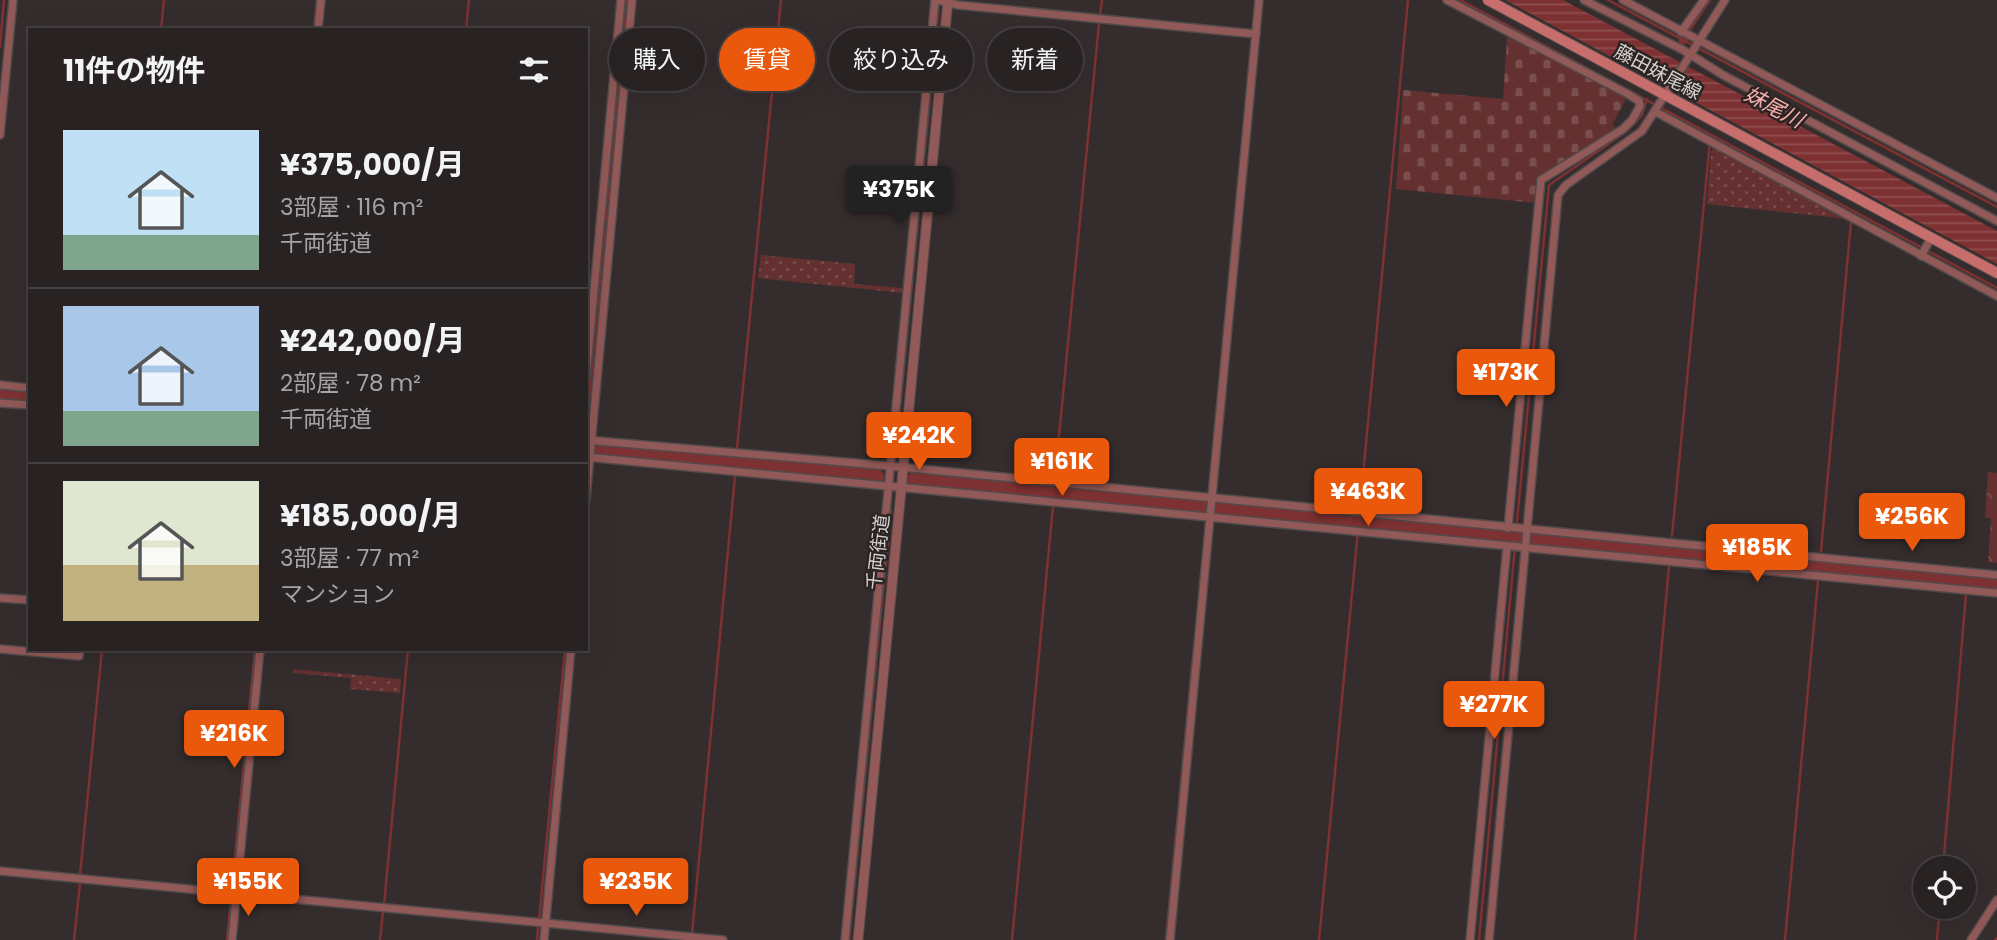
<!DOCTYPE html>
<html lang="ja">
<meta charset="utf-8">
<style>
:root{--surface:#282222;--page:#302a2a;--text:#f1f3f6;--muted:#a5a4a5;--line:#443f40;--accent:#ea580c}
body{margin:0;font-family:Poppins,"Noto Sans JP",sans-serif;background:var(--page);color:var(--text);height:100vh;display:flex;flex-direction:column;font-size:26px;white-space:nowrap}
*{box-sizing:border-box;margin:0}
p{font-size:23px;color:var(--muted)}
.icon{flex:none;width:38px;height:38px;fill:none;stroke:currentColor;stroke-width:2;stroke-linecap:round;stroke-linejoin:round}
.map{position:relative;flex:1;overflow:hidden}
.drawer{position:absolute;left:28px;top:28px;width:560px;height:623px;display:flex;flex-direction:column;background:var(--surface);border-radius:0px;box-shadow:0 7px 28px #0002,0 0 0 2px var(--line)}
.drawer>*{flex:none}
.hud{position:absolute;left:609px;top:28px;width:665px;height:63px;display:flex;gap:14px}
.tools{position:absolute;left:1913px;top:856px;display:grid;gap:14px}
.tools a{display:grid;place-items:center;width:63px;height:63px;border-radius:50%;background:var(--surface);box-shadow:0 7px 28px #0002,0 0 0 2px var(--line);font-size:35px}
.price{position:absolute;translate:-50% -60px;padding:0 16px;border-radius:7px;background:var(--accent);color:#fff;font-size:23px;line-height:46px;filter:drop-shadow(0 2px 4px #0008)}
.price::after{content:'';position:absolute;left:50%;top:42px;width:21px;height:16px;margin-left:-10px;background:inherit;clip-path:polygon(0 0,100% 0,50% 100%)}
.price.on{background:#222;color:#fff}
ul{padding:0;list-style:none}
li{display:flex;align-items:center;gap:21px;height:175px;padding:0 35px}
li+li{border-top:2px solid var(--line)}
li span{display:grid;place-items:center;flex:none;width:196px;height:140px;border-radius:0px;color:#555}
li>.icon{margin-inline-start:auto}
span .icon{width:84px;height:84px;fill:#fffc;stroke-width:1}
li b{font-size:30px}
h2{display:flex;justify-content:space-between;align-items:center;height:84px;padding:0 35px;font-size:30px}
.tag{padding:0 24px;border-radius:32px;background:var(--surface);box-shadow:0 7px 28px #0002,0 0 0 2px var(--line);font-size:24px;line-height:63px}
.tag.on{background:var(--accent);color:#fff}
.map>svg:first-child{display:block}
.grass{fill:url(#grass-dots)}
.cemetery{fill:url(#cemetery-stones)}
.park{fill:url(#park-crowns)}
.water{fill:url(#water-rules)}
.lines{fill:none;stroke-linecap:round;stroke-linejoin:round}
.stream{stroke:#7e3132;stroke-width:2.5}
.canal{stroke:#7e3132;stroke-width:9}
.river{stroke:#7e3132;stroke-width:16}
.minor-casing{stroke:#524b4b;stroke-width:10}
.tertiary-casing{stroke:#524b4b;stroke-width:11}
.secondary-casing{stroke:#524b4b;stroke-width:12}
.minor{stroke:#915957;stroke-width:7}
.tertiary{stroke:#915957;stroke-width:9}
.secondary{stroke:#c76e6c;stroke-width:10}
.labels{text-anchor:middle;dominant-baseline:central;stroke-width:5;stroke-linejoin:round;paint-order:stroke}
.street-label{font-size:19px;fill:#d6d1d1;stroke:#2b2423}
.water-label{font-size:21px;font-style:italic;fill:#f5afac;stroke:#2b2423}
</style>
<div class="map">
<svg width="1997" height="940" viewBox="0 0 1997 940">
<defs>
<pattern id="grass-dots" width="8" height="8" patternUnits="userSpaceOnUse" patternTransform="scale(1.75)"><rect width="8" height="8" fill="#643130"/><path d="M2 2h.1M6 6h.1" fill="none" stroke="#794e4d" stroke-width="1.8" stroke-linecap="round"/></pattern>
<pattern id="cemetery-stones" width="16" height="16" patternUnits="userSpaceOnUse" patternTransform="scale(1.75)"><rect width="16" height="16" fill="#643130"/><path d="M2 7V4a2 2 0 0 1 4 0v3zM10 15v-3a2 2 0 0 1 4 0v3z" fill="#794e4d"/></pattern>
<pattern id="park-crowns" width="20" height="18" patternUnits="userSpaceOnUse" patternTransform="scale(1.75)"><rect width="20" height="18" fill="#643130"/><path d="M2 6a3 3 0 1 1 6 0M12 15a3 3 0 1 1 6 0" fill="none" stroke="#794e4d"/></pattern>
<pattern id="water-rules" width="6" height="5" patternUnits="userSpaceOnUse" patternTransform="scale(1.75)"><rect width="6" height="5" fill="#7e3132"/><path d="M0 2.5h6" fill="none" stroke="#904e4f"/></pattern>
</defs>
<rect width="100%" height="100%" fill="#352d2d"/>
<!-- grass -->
<g class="grass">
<polygon points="1715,147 1849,219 1707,204 1711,151"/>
<polygon points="761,255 855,264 854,284 903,288 903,293 758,278"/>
<polygon points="293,669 401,679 400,693 350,689 351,678 293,673"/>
</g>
<!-- cemetery -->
<polygon class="cemetery" points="1511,33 1628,95 1612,125 1618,129 1541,177 1536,203 1396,189 1403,90 1503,99 1507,37"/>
<!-- park -->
<polygon class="park" points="1988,472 1997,473 1997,563 1988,562 1991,519 1985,517"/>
<!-- water -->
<polygon class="water" points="1505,0 1563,0 1997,231 1997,264"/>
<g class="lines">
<!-- stream -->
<g class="stream">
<polyline points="1460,0 1997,288"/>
<polyline points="1608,0 1997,207"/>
<polyline points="1100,15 1102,0"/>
<polyline points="161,30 164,0"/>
<polyline points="314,30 317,0"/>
<polyline points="466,30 469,0"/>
<polyline points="1689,31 1710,0"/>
<polyline points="0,47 4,0"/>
<polyline points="586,432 626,0"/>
<polyline points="737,448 781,0"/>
<polyline points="896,448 939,3"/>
<polyline points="1055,477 1099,24"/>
<polyline points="1054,498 1054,490"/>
<polyline points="1360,507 1408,0"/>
<polyline points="1517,521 1549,185 1627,131 1642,115 1647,99"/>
<polyline points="1672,536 1710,141"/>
<polyline points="1821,551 1851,222 1856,212"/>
<polyline points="1670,558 1670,551"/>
<polyline points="1819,572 1820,564"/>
<polyline points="1943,868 1966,594"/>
<polyline points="80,876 102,649"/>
<polyline points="384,905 408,649"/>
<polyline points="692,934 735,476"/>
<polyline points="74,940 80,883"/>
<polyline points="227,940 255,649"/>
<polyline points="380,940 383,911"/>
<polyline points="537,940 565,649"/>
<polyline points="849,940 891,510"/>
<polyline points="1012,940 1053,506"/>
<polyline points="1166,940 1192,667"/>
<polyline points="1319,940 1359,520"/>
<polyline points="1479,940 1516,535"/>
<polyline points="1635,940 1669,566"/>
<polyline points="1785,940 1818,580"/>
<polyline points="1937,940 1940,906"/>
<polyline points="1995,940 1997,938"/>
</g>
<!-- canal -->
<polyline class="canal" points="1683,40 1684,38"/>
<!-- river -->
<g class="river">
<polyline points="0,396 30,399"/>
<polyline points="586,452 876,477"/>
<polyline points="915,480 1997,586"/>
</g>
<!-- minor casing -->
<g class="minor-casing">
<g id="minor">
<polyline points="938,0 958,5 1256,34"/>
<polyline points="1447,0 1628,94 1639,101 1640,106 1632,120 1623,129 1541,180 1508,528"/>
<polyline points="1584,0 1683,50 1723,75 1997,221"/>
<polyline points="1623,0 1997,198"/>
<polyline points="318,30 321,0"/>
<polyline points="1681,32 1704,0"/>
<polyline points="1656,112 1997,296"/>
<polyline points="0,135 13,0"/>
<polyline points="1921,256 1931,238"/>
<polyline points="586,376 621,0"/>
<polyline points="0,385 30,388"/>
<polyline points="0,403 30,405"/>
<polyline points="586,440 890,466 1997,575"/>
<polyline points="586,457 1997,593"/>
<polyline points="586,499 632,0"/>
<polyline points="0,598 30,600"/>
<polyline points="0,649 79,656 80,649"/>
<polyline points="0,871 723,940"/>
<polyline points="232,940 260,649"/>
<polyline points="544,940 571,649"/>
<polyline points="845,940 935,0"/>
<polyline points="1170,940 1259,0"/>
<polyline points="1470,940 1507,546"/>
<polyline points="1489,940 1558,195 1566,185 1642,131 1725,0"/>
<polyline points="1971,940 1997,900"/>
</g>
</g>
<!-- tertiary casing -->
<g class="tertiary-casing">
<polyline id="tertiary" points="858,940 948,0"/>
</g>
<!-- secondary casing -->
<g class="secondary-casing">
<polyline id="secondary" points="1488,0 1997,273"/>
</g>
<!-- minor -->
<use href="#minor" class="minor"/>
<!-- tertiary -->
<use href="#tertiary" class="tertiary"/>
<!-- secondary -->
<use href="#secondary" class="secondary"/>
</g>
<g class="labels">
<!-- street labels -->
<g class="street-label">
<text transform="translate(1658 72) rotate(28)">藤田妹尾線</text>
<text transform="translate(878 552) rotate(-83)">千両街道</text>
</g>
<!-- water labels -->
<g class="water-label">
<text transform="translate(1774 107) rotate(28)">妹尾川</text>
</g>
</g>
</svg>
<div class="tools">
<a><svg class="icon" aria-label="locate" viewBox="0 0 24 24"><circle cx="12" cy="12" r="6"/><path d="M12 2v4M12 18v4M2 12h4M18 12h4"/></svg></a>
</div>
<b class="price on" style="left:899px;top:226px">¥375K</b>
<b class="price" style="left:1506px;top:409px">¥173K</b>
<b class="price" style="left:919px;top:472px">¥242K</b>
<b class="price" style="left:1062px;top:498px">¥161K</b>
<b class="price" style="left:1368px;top:528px">¥463K</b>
<b class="price" style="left:1912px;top:553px">¥256K</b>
<b class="price" style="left:1757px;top:584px">¥185K</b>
<b class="price" style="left:1494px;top:741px">¥277K</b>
<b class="price" style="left:234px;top:770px">¥216K</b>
<b class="price" style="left:248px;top:918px">¥155K</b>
<b class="price" style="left:636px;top:918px">¥235K</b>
<div class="hud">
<a class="tag">購入</a>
<a class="tag on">賃貸</a>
<a class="tag">絞り込み</a>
<a class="tag">新着</a>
</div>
<section class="drawer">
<h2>11件の物件<svg class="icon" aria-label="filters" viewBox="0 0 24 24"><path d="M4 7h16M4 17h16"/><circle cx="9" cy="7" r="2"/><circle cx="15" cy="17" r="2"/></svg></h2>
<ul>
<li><span style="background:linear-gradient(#bfe0f5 75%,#7fa58c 0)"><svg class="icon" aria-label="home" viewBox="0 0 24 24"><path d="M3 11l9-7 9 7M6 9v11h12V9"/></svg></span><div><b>¥375,000/月</b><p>3部屋 · 116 m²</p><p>千両街道</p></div></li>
<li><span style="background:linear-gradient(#a9c7e8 75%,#7fa58c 0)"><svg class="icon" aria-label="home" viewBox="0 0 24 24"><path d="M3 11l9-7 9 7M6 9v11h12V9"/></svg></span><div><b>¥242,000/月</b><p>2部屋 · 78 m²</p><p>千両街道</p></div></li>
<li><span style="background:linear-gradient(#dfe7d0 60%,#c2b280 0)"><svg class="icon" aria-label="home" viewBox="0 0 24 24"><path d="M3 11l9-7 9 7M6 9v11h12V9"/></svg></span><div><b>¥185,000/月</b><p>3部屋 · 77 m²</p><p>マンション</p></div></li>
</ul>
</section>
</div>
